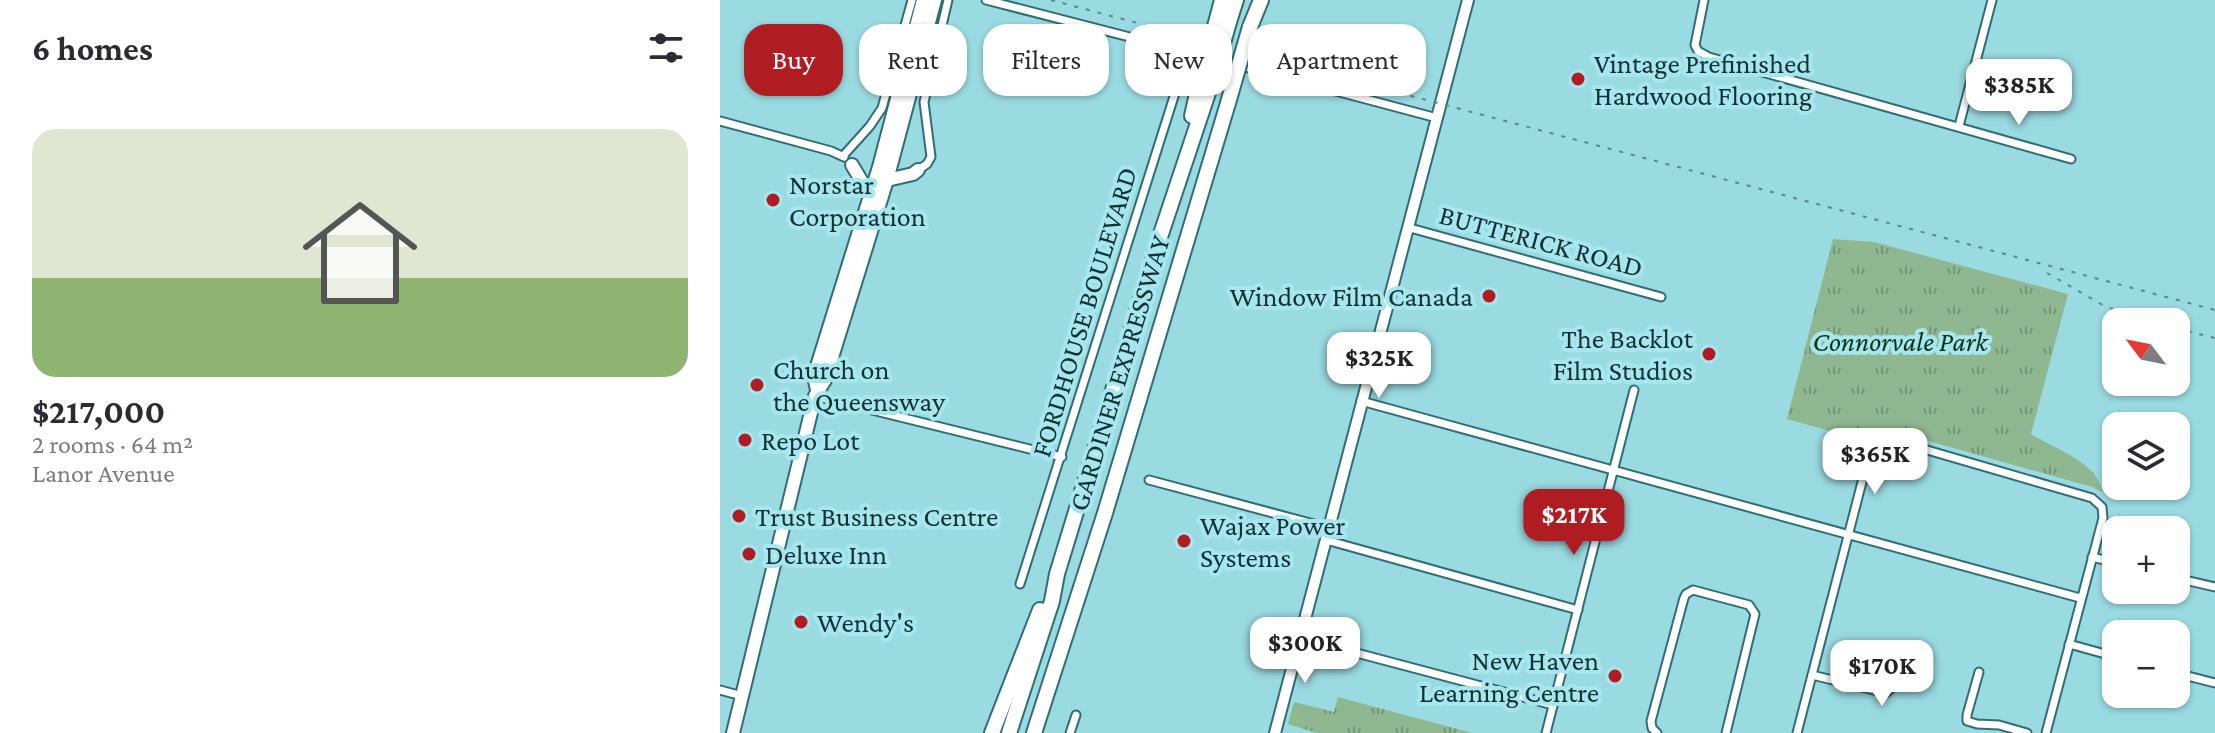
<!DOCTYPE html>
<meta charset="utf-8">
<style>
:root{--surface:#fff;--page:#f2f2f3;--text:#2b2b33;--muted:#7c7c81;--accent:#af1c22}
body{margin:0;font-family:"Crimson Pro",serif;background:var(--page);color:var(--text);height:100vh;display:flex;flex-direction:column;font-size:30px;white-space:nowrap}
*{box-sizing:border-box;margin:0}
p{font-size:26px;color:var(--muted)}
.icon{flex:none;width:44px;height:44px;fill:none;stroke:currentColor;stroke-width:2;stroke-linecap:round;stroke-linejoin:round}
.map{position:relative;flex:1;overflow:hidden}
.side{display:flex;flex-direction:column;background:var(--surface);width:720px}
.side>*{flex:none}
.hud{position:absolute;left:24px;top:24px;width:760px;height:72px;display:flex;gap:16px}
.needle{width:52px;rotate:302deg}
.tools{position:absolute;left:1382px;top:308px;display:grid;gap:16px}
.tools a{display:grid;place-items:center;width:88px;height:88px;border-radius:16px;background:var(--surface);box-shadow:0 2px 6px #0004;font-size:40px}
.price{position:absolute;translate:-50% -68px;padding:0 18px;border-radius:16px;background:#fff;color:#222;font-size:26px;line-height:52px;filter:drop-shadow(0 2px 4px #0008)}
.price::after{content:'';position:absolute;left:50%;top:48px;width:24px;height:18px;margin-left:-12px;background:inherit;clip-path:polygon(0 0,100% 0,50% 100%)}
.price.on{background:var(--accent);color:#fff}
ul{padding:0;list-style:none}
li{display:grid;align-content:center;gap:16px;height:424px;padding:0 32px}
li span{display:grid;place-items:center;height:248px;border-radius:24px;color:#555}
li>.icon{margin-inline-start:auto}
span .icon{width:144px;height:144px;fill:#fffc;stroke-width:1}
li b{font-size:34px}
h2{display:flex;justify-content:space-between;align-items:center;height:96px;padding:0 32px;font-size:34px}
.tag{padding:0 28px;border-radius:24px;background:var(--surface);box-shadow:0 2px 6px #0004;font-size:28px;line-height:72px}
.tag.on{background:var(--accent);color:#fff}
main{display:flex;flex:1;min-height:0}
.map>svg:first-child{display:block}
.park{fill:url(#park-tufts)}
.lines{fill:none;stroke-linecap:round;stroke-linejoin:round}
.street-casing{stroke:#2f6e76;stroke-width:11}
.secondary-casing{stroke:#2f6e76;stroke-width:14}
.primary-casing{stroke:#2f6e76;stroke-width:16}
.highway-casing{stroke:#2f6e76;stroke-width:18}
.street{stroke:#fff;stroke-width:7}
.secondary{stroke:#fff;stroke-width:10}
.primary{stroke:#fff;stroke-width:12}
.highway{stroke:#fff;stroke-width:14}
.rail{stroke:#5a878d;stroke-width:2;stroke-dasharray:4 8;stroke-linecap:butt}
.highway-bridge-casing{stroke:#2f6e76;stroke-width:18;stroke-linecap:butt}
.highway-bridge{stroke:#fff;stroke-width:14}
.poi-dot{fill:#af1c22;stroke:#a6e7ef;stroke-width:3}
.labels{text-anchor:middle;dominant-baseline:central;stroke-width:8;stroke-linejoin:round;paint-order:stroke}
.poi-label{font-size:28px;fill:#163134;stroke:#a6e7ef;text-anchor:start}
.street-label{font-size:28px;fill:#163134;stroke:#a6e7ef}
.park-label{font-size:28px;font-style:italic;fill:#0b3211;stroke:#a6e7ef}
</style>
<main>
<section class="side">
<h2>6 homes<svg class="icon" aria-label="filters" viewBox="0 0 24 24"><path d="M4 7h16M4 17h16"/><circle cx="9" cy="7" r="2"/><circle cx="15" cy="17" r="2"/></svg></h2>
<ul>
<li><span style="background:linear-gradient(#dfe7d0 60%,#8fb573 0)"><svg class="icon" aria-label="home" viewBox="0 0 24 24"><path d="M3 11l9-7 9 7M6 9v11h12V9"/></svg></span><div><b>$217,000</b><p>2 rooms · 64 m²</p><p>Lanor Avenue</p></div></li>
</ul>
</section>
<div class="map">
<svg width="1495" height="733" viewBox="0 0 1495 733">
<defs>
<pattern id="park-tufts" width="24" height="20" patternUnits="userSpaceOnUse" patternTransform="scale(2)"><rect width="24" height="20" fill="#8fb790"/><path d="M3 7l-1-3M5 7V3M7 7l1-3M15 17l-1-3M17 17v-4M19 17l1-3" fill="none" stroke="#749576"/></pattern>
</defs>
<rect width="100%" height="100%" fill="#9adae1"/>
<!-- park -->
<g class="park">
<path d="M 1113,239 L 1154,242 L 1348,294 L 1311,434 C 1333,448 1380,463 1382,492 L 1372,487 L 1166,429 L 1151,432 L 1145,441 L 1067,419 Z"/>
<polygon points="618,697 752,733 597,733 568,724 574,702 614,712"/>
</g>
<g class="lines">
<!-- street casing -->
<g class="street-casing">
<g id="street">
<polyline points="266,0 487,57"/>
<polyline points="984,0 975,45 978,51 989,57 1351,159"/>
<polyline points="499,60 717,118"/>
<polyline points="0,121 111,151 124,157"/>
<polyline points="1239,126 1272,0"/>
<polyline points="123,156 150,126 162,108 192,0"/>
<polyline points="198,170 207,164 211,157 204,102 228,0"/>
<polyline points="690,228 941,297"/>
<polyline points="95,396 342,457"/>
<polyline points="641,401 1360,598"/>
<polyline points="429,480 609,528"/>
<polyline points="606,540 858,610"/>
<polyline points="1372,557 1396,563"/>
<polyline points="1456,578 1495,587"/>
<polyline points="300,584 468,52"/>
<polyline points="580,638 833,705"/>
<polyline points="1349,644 1396,657"/>
<polyline points="1259,672 1247,715 1247,721 1257,724 1279,725 1307,733"/>
<polyline points="1456,673 1495,683"/>
<polyline points="1092,675 1166,693 1175,685 1185,646"/>
<polyline points="0,690 22,696"/>
<polyline points="350,733 356,715"/>
<polyline points="826,733 914,390"/>
<polyline points="937,733 932,728 931,721 964,598 966,594 973,590 1029,605 1035,614 1006,733"/>
<polyline points="1077,733 1150,451 1160,439 1207,450 1372,498 1382,507 1383,518 1326,733"/>
</g>
</g>
<!-- secondary casing -->
<g class="secondary-casing">
<polyline id="secondary" points="555,733 748,0"/>
</g>
<!-- primary casing -->
<g class="primary-casing">
<g id="primary">
<polyline points="132,165 150,195"/>
<polyline points="167,180 193,174 198,170"/>
<polyline points="97,390 94,376 159,167 203,0"/>
<polyline points="13,733 95,396 105,380 167,180 215,0"/>
</g>
</g>
<!-- highway casing -->
<g class="highway-casing">
<g id="highway">
<polyline points="497,19 502,0"/>
<polyline points="509,22 516,0"/>
<polyline points="530,27 541,0"/>
<polyline points="472,116 481,76"/>
<polyline points="272,733 320,610"/>
<polyline points="289,733 332,601 337,574 436,249 493,78"/>
<polyline points="314,733 385,513 508,103"/>
</g>
</g>
<!-- street -->
<use href="#street" class="street"/>
<!-- secondary -->
<use href="#secondary" class="secondary"/>
<!-- primary -->
<use href="#primary" class="primary"/>
<!-- highway -->
<use href="#highway" class="highway"/>
<!-- rail -->
<g class="rail">
<polyline points="331,0 1495,310"/>
<polyline points="1327,273 1386,307 1436,322"/>
<polyline points="1456,328 1495,338"/>
</g>
<!-- highway-bridge casing -->
<g class="highway-bridge-casing">
<g id="highway-bridge">
<polyline points="481,76 497,19"/>
<polyline points="493,78 509,22"/>
<polyline points="508,103 530,27"/>
</g>
</g>
<!-- highway-bridge -->
<use href="#highway-bridge" class="highway-bridge"/>
</g>
<!-- markers -->
<g class="poi-dot">
<circle cx="858" cy="79" r="8"/>
<circle cx="53" cy="200" r="8"/>
<circle cx="769" cy="296" r="8"/>
<circle cx="989" cy="354" r="8"/>
<circle cx="37" cy="385" r="8"/>
<circle cx="25" cy="440" r="8"/>
<circle cx="19" cy="516" r="8"/>
<circle cx="464" cy="541" r="8"/>
<circle cx="29" cy="554" r="8"/>
<circle cx="81" cy="622" r="8"/>
<circle cx="895" cy="676" r="8"/>
</g>
<g class="labels">
<!-- poi labels -->
<g class="poi-label">
<text x="874" y="63">Vintage Prefinished<tspan x="874" dy="32">Hardwood Flooring</tspan></text>
<text x="69" y="184">Norstar<tspan x="69" dy="32">Corporation</tspan></text>
<text x="753" y="296" text-anchor="end">Window Film Canada</text>
<text x="973" y="338" text-anchor="end">The Backlot<tspan x="973" dy="32">Film Studios</tspan></text>
<text x="53" y="369">Church on<tspan x="53" dy="32">the Queensway</tspan></text>
<text x="41" y="440">Repo Lot</text>
<text x="35" y="516">Trust Business Centre</text>
<text x="480" y="525">Wajax Power<tspan x="480" dy="32">Systems</tspan></text>
<text x="45" y="554">Deluxe Inn</text>
<text x="97" y="622">Wendy's</text>
<text x="879" y="660" text-anchor="end">New Haven<tspan x="879" dy="32">Learning Centre</tspan></text>
</g>
<!-- street labels -->
<g class="street-label">
<text transform="translate(821 241) rotate(15)">BUTTERICK ROAD</text>
<text transform="translate(364 312) rotate(-73)">FORDHOUSE BOULEVARD</text>
<text transform="translate(399 373) rotate(-73)">GARDINER EXPRESSWAY</text>
</g>
<!-- park labels -->
<g class="park-label">
<text x="1180" y="341">Connorvale Park</text>
</g>
</g>
</svg>
<div class="tools">
<a><svg class="needle" viewBox="-14 -14 28 28"><path d="M0-13l5 13h-10z" fill="#e53935"/><path d="M0 13l5-13h-10z" fill="#7c7c81"/></svg></a>
<a><svg class="icon" aria-label="layers" viewBox="0 0 24 24"><path d="M12 4l9 5-9 5-9-5zM3 14l9 5 9-5"/></svg></a>
<a>+</a>
<a>−</a>
</div>
<b class="price" style="left:1299px;top:127px">$385K</b>
<b class="price" style="left:659px;top:400px">$325K</b>
<b class="price" style="left:1155px;top:496px">$365K</b>
<b class="price on" style="left:854px;top:557px">$217K</b>
<b class="price" style="left:585px;top:685px">$300K</b>
<b class="price" style="left:1162px;top:708px">$170K</b>
<div class="hud">
<a class="tag on">Buy</a>
<a class="tag">Rent</a>
<a class="tag">Filters</a>
<a class="tag">New</a>
<a class="tag">Apartment</a>
</div>
</div>
</main>
